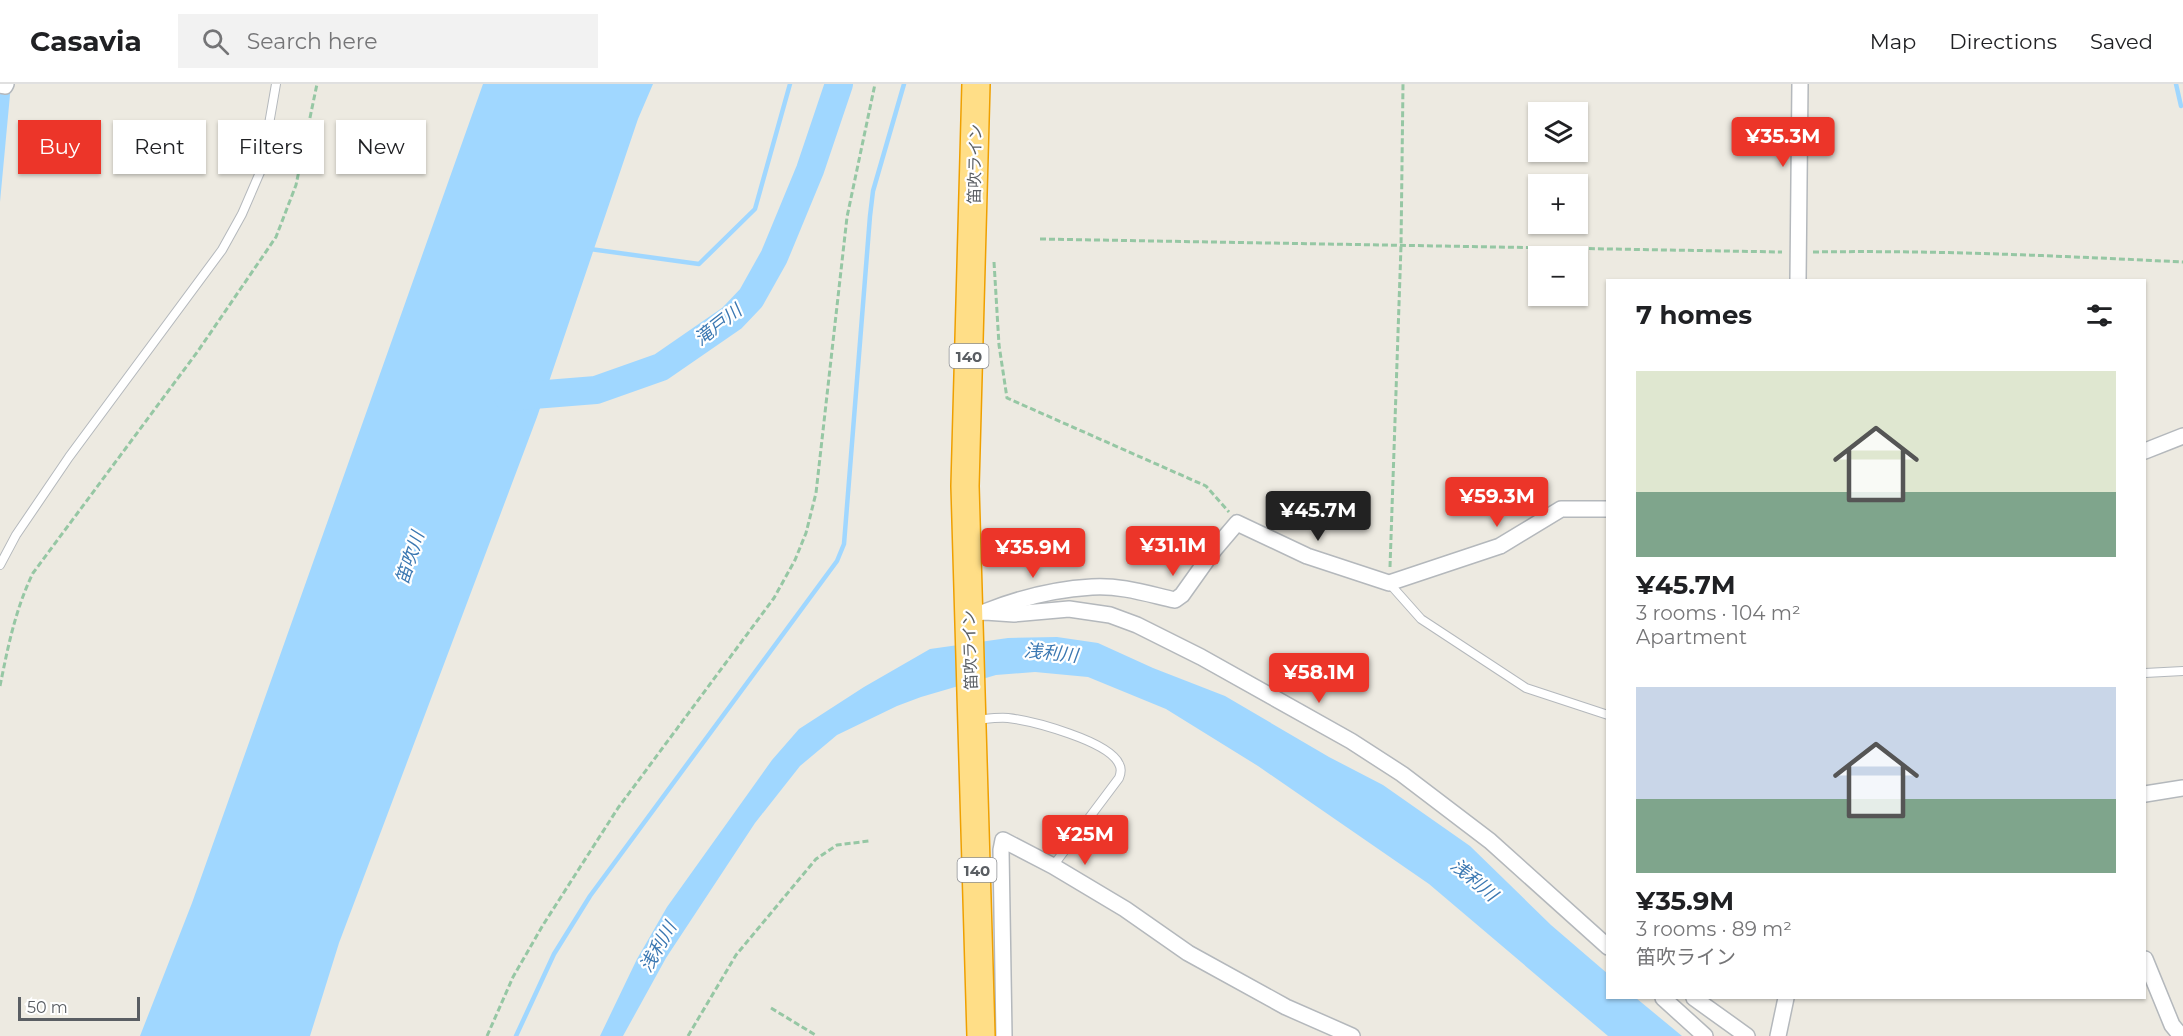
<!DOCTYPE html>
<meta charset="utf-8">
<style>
:root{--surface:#fff;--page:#f2f2f2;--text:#202124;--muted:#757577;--line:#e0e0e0;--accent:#ec3529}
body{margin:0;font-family:Montserrat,"Noto Sans JP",sans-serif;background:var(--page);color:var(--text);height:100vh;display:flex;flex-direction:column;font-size:22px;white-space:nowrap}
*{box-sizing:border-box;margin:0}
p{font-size:20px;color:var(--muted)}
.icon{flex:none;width:33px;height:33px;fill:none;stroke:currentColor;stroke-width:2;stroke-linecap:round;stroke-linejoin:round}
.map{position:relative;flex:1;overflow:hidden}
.drawer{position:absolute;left:1606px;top:195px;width:540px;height:720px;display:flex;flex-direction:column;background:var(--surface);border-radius:0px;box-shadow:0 2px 4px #0004}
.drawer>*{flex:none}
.banner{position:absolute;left:18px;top:36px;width:570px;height:54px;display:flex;gap:12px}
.tools{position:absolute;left:1528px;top:18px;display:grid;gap:12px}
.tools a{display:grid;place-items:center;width:60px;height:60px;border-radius:0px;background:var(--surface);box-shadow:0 2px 4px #0004;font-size:30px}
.scale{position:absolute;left:18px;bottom:15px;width:122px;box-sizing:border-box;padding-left:6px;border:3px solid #5a5e63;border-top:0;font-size:16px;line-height:21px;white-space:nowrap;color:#5a5e63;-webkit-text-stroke:4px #fff;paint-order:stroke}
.price{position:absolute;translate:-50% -51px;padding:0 14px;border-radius:6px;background:var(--accent);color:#fff;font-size:20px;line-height:39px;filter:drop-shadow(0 2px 3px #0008)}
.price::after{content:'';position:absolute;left:50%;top:36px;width:18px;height:14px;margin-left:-9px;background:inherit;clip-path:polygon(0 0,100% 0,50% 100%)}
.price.active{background:#222;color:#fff}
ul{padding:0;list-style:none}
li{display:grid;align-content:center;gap:12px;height:318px;padding:0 30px}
li span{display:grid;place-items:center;height:186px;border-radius:0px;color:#555}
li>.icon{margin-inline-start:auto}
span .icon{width:108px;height:108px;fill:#fffc;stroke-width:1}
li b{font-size:26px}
h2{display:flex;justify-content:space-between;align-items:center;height:72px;padding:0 30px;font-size:26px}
.tag{padding:0 21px;border-radius:0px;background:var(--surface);box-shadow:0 2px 4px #0004;font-size:21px;line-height:54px}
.tag.active{background:var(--accent);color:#fff}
header{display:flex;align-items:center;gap:36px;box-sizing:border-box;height:84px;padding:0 30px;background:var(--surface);border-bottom:2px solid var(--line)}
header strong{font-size:28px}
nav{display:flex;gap:33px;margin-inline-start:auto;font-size:21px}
.search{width:420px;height:54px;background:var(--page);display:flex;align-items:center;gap:15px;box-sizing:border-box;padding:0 21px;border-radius:0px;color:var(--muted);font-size:22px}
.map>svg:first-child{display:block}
.water{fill:#a0d7ff}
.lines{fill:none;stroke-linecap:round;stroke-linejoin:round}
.stream{stroke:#a0d7ff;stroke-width:4.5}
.river{stroke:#a0d7ff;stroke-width:28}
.lane-casing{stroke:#b4b8bc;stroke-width:10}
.street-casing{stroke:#b4b8bc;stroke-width:18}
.highway-casing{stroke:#efa000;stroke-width:30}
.path{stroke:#96c7a4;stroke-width:3;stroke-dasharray:6 3;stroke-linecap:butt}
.lane{stroke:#fff;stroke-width:8}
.street{stroke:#fff;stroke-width:15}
.highway{stroke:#ffde87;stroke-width:27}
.labels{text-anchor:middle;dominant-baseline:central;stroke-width:4.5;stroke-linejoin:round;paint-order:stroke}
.shield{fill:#fff;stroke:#8c8e92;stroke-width:1.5}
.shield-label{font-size:15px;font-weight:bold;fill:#5a5e63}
.street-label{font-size:16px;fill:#5a5e63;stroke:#fff}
.water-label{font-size:18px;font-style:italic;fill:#3b78b2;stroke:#fff}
</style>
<header>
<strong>Casavia</strong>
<div class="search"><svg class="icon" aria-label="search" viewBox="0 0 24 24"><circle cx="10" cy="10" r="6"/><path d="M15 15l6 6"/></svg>Search here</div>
<nav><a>Map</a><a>Directions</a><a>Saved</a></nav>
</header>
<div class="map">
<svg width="2183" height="952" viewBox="0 0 2183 952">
<rect width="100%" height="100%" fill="#edeae1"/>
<!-- water -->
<g class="water">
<polygon points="0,0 11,0 0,118"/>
<polygon points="483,0 653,0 638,35 537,333 339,859 310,952 140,952 192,819"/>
<polygon points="1057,553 1098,559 1153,584 1225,612 1329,673 1383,701 1470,762 1551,841 1608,890 1608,914 1636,914 1682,952 1608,952 1429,800 1258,682 1166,625 1088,593 1035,588 996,591 921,613 897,622 837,651 800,682 755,739 666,874 623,952 600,952 637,875 667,823 772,676 799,645 864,603 930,565 1008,554"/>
</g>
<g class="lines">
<!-- stream -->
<g class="stream">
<polyline points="2176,0 2181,22"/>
<polyline points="590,165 699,180 755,125 790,0"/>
<polyline points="516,952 554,870 590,812 837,477 844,460 870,132 873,107 904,0"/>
</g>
<!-- river -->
<polyline class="river" points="508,313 596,306 661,283 732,234 751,214 774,173 810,86 839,0"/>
<!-- lane casing -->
<g class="lane-casing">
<g id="lane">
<polyline points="0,481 16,451 69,373 222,166 242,130 261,86 276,0"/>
<polyline points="1389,499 1421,535 1526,604 1608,631"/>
<polyline points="2145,589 2183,587"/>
<path d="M 975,636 C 986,635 998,633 1008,634 C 1033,637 1109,657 1119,680 C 1122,685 1121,689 1119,694 L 1053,782"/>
</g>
</g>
<!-- street casing -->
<g class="street-casing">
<g id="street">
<polyline points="0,1 5,2 6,0"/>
<polyline points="1798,196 1800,0"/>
<polyline points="2145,367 2183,352"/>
<path d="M 987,527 C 1020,514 1056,505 1092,503 C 1120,501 1148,510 1175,516 L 1182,511 L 1214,466 L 1237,439 L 1307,472 L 1389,499 L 1500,462 L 1561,425 L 1608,425"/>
<polyline points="968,530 985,528 1014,530 1069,525 1110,531 1137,541 1201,573 1351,657 1402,690 1490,757 1608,863"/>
<polyline points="2145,710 2183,704"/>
<polyline points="2145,875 2172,941 2181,952"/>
<polyline points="1663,914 1705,952"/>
<polyline points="1694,914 1747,952"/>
<polyline points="1004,952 1001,766 1003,756 1053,782 1125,825 1188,869 1286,923 1352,952"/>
<polyline points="1778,952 1786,914"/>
</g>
</g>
<!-- highway casing -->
<g class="highway-casing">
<polyline id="highway" points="976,0 965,402 981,952"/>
</g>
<!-- path -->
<g class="path">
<polyline points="1040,155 1782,168"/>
<path d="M 1813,168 C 1936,166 2060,172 2183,178"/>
<polyline points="994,178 999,261 1007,314 1206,402 1229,428"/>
<polyline points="1390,483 1401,162 1403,0"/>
<path d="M 0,602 C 8,563 15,526 33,489 L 198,267 L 276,153 L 296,101 L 317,0"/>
<polyline points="771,924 817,952"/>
<polyline points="487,952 513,893 543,841 618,724 774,514 795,476 806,449 816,409 847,133 875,0"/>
<polyline points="688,952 736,871 816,775 837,761 869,757"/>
</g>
<!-- lane -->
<use href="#lane" class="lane"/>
<!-- street -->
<use href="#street" class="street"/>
<!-- highway -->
<use href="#highway" class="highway"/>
</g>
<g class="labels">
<!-- shield labels -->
<g class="shield">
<rect x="949.5" y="260" width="39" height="24" rx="4.5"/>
<rect x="957.5" y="774" width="39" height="24" rx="4.5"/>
</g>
<g class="shield-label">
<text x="969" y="272">140</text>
<text x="977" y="786">140</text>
</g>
<!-- street labels -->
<g class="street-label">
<text transform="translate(975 80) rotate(-89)">笛吹ライン</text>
<text transform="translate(970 566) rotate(-92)">笛吹ライン</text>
</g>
<!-- water labels -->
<g class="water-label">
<text transform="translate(718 241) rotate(-38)">滝戸川</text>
<text transform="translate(410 474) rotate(-72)">笛吹川</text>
<text transform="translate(1051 569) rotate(6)">浅利川</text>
<text transform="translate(1474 796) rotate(40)">浅利川</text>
<text transform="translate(658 863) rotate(-60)">浅利川</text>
</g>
</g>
</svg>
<div class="tools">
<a><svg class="icon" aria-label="layers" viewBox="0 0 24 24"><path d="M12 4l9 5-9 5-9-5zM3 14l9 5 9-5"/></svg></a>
<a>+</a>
<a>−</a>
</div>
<div class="scale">50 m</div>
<b class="price" style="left:1783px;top:84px">¥35.3M</b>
<b class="price" style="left:1497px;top:444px">¥59.3M</b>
<b class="price active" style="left:1318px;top:458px">¥45.7M</b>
<b class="price" style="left:1173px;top:493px">¥31.1M</b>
<b class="price" style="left:1033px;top:495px">¥35.9M</b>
<b class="price" style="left:1319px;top:620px">¥58.1M</b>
<b class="price" style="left:1085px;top:782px">¥25M</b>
<div class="banner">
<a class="tag active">Buy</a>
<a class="tag">Rent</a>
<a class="tag">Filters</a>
<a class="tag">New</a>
</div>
<section class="drawer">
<h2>7 homes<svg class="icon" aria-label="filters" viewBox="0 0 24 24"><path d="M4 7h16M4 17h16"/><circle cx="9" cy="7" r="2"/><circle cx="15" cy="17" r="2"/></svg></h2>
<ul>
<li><span style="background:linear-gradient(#dfe7d0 65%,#7fa58c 0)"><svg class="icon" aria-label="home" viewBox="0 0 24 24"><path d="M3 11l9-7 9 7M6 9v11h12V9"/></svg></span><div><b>¥45.7M</b><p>3 rooms · 104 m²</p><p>Apartment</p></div></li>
<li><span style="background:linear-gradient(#c9d6e8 60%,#7fa58c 0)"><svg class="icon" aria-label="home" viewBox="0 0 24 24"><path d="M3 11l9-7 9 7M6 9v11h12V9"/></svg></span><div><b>¥35.9M</b><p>3 rooms · 89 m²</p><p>笛吹ライン</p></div></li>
</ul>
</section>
</div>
